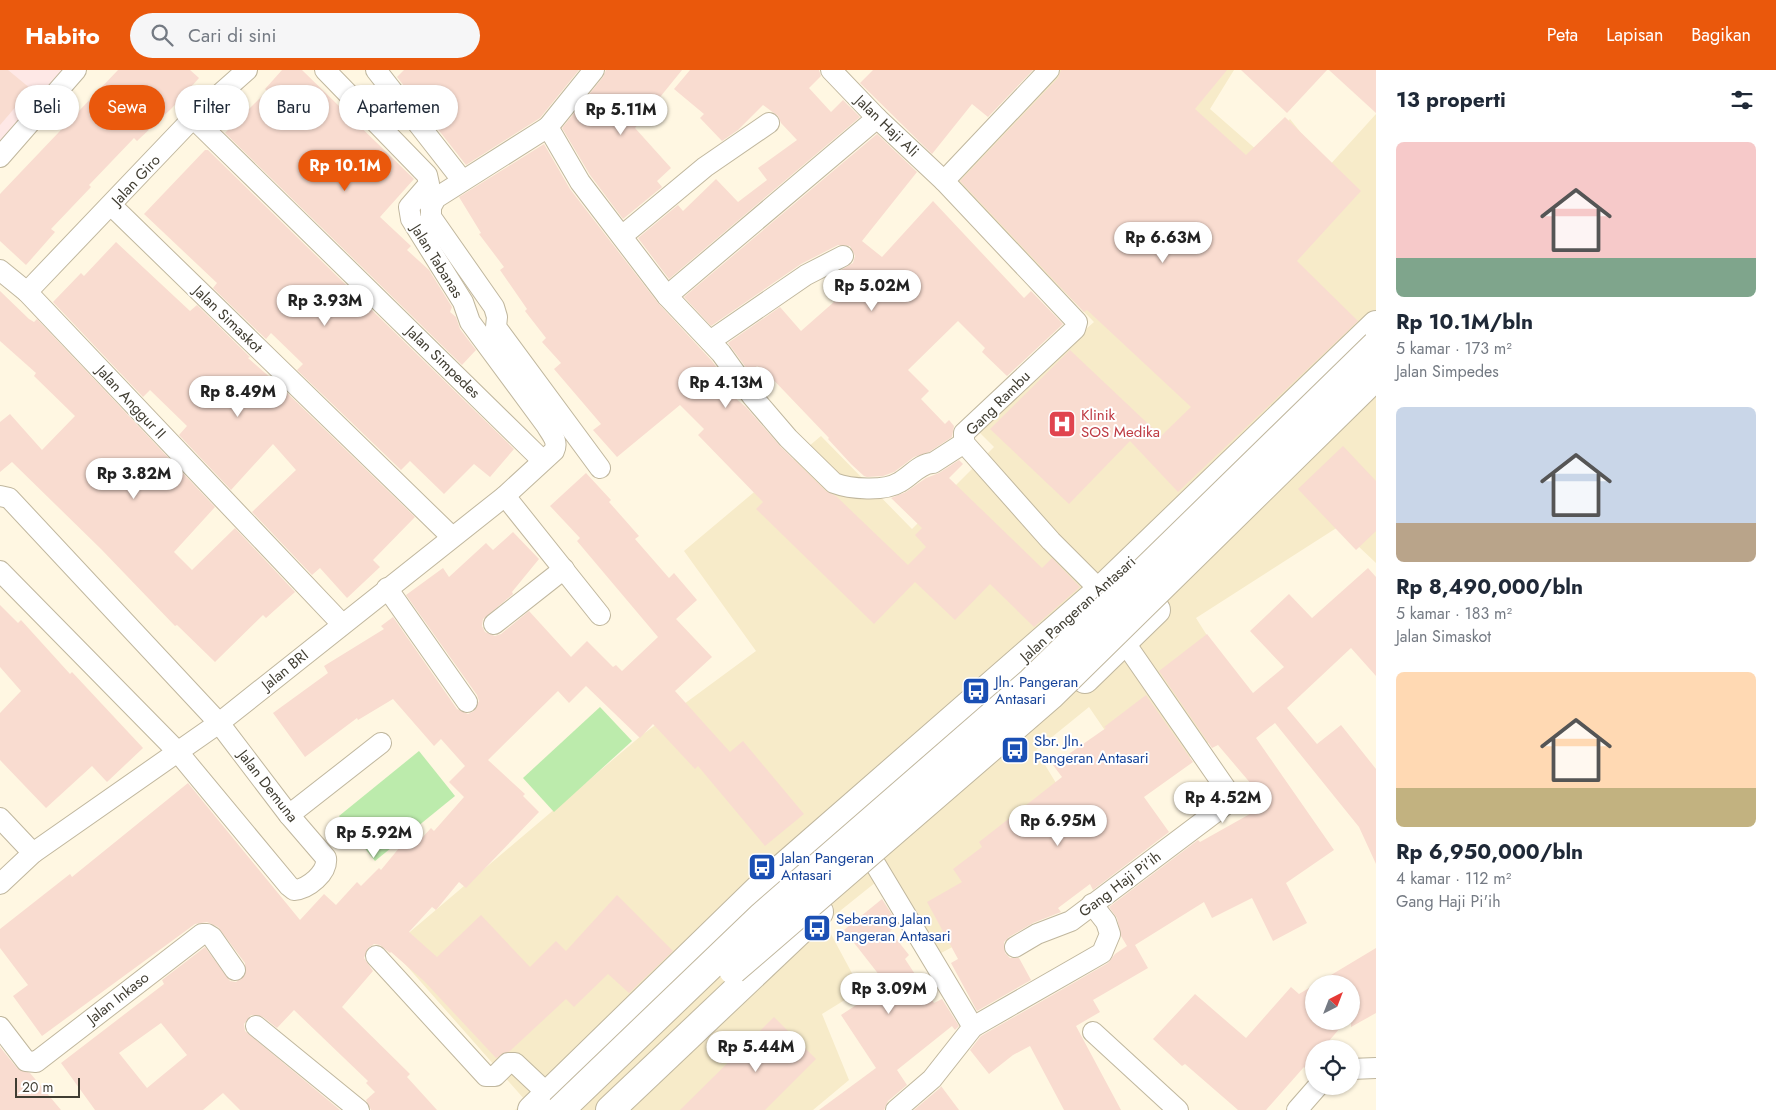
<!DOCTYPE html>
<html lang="id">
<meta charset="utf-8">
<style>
:root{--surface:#fff;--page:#f6f6f7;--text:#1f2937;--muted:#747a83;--accent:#ea580c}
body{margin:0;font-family:Jost,sans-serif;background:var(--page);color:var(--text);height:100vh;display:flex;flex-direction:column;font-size:19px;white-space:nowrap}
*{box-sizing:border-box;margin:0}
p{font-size:16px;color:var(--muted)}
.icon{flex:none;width:28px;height:28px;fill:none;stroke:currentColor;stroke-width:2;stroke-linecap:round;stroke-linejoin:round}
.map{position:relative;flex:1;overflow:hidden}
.details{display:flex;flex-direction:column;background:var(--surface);width:400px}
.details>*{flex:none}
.banner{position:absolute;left:15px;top:15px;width:475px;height:45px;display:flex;gap:10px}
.needle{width:32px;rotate:42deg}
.tools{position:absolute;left:1305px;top:905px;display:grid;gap:10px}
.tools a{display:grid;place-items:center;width:55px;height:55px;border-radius:50%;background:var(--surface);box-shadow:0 1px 4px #0004;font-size:25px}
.scale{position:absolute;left:15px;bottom:12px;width:65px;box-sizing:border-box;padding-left:5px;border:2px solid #403d32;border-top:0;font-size:14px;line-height:18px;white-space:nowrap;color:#403d32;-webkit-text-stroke:4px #fff;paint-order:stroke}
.price{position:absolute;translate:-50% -42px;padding:0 11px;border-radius:18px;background:#fff;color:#222;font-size:16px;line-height:32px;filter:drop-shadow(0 1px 2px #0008)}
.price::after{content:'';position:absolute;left:50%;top:30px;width:15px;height:11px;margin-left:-8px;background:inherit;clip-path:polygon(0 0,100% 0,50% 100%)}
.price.active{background:var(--accent);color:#fff}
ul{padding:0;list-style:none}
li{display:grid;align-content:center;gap:10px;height:265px;padding:0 20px}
li span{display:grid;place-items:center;height:155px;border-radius:8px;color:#555}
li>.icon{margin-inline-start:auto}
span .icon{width:90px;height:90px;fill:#fffc;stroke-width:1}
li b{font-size:21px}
h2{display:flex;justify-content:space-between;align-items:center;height:60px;padding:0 20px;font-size:21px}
.pill{padding:0 18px;border-radius:22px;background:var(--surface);box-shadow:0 1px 4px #0004;font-size:18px;line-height:45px}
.pill.active{background:var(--accent);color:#fff}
header{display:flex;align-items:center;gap:30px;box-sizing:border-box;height:70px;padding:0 25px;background:var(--accent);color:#fff}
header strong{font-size:24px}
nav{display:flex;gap:28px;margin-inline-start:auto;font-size:18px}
.search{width:350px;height:45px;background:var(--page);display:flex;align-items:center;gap:12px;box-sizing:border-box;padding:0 18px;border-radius:28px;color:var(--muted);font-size:19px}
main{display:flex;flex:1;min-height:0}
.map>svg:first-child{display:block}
.built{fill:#f7ebc9}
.education{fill:#fee8e6}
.green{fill:#bcebac}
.building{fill:#f9dcd0;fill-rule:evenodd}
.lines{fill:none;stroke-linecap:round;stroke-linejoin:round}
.street-casing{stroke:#c0b79e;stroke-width:22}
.primary-casing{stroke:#c0b79e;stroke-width:30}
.street{stroke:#fff;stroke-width:20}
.primary{stroke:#fff;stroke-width:28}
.primary-bridge-casing{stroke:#c0b79e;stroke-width:30;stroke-linecap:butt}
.primary-bridge{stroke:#fff;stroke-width:28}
.labels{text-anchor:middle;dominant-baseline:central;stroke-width:4;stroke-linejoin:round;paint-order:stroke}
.street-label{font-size:15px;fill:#403d32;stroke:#fff}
.health-label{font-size:15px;fill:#be3a42;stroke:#fff;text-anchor:start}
.transit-label{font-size:15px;fill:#164399;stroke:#fff;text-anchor:start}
</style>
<header>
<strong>Habito</strong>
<div class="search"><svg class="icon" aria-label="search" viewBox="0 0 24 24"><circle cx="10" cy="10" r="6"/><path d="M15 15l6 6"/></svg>Cari di sini</div>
<nav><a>Peta</a><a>Lapisan</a><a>Bagikan</a></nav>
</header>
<main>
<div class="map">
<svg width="1376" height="1040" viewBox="0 0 1376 1040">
<rect width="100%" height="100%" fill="#fff7e2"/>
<!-- built -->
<polygon class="built" points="1057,0 1234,0 1210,39 1258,81 1290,49 1328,97 1376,44 1376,493 1338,457 1196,548 1252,637 1147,722 1089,637 1036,680 1099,784 994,855 924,892 876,812 825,853 861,920 822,944 849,1010 813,1040 515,1040 525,1030 391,878 642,665 756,581 684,481 821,366 912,459 994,377 974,357 1094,252 956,113"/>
<!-- education -->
<polygon class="education" points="0,0 67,0 0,77"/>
<!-- green -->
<g class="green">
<polygon points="600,637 632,671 554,742 523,708"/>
<polygon points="419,681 455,726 375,791 339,746"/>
</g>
<!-- building -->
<g class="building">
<polygon points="0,0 8,0 31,19 0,55"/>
<polygon points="118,0 190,0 199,8 172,38 137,71 134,68 89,115 91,117 51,159 55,162 26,195 0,171 0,124"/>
<polygon points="282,0 302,0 414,109 380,147 411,176 407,180 429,200 452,237 450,242 456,247 460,259 476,280 462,295 225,63 267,21 265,19"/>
<polygon points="404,0 579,0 540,48 466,95 397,7"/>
<polygon points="606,0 682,0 635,58 671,98 657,111 662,117 623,149 590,105 562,58 603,7"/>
<polygon points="690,0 819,0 821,6 809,18 831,42 843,30 860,47 669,209 638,168 678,135 683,141 716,109 738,132 767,110 758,98 797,70 781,53 778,46 763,35 738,60 722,71 700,48 704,44 674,19"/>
<polygon points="873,0 1033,0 988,47 972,34 932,84 860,13"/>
<polygon points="1061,0 1227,0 1195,39 1246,85 1285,47 1361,121 1297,191 1358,251 1178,422 1130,371 1069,434 990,359 1070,280 1161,366 1191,337 1087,240 1084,242 960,111 1058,8"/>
<polygon points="1241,0 1327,0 1287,43"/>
<polygon points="1329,0 1376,0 1376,43"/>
<polygon points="877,64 917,102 862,171 882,187 933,131 1024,228 1031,221 1063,254 1007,306 982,282 985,278 958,251 908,300 929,321 921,329 945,354 949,350 954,356 952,367 929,382 914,387 894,402 883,406 867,407 864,406 851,394 828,369 829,368 765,301 757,296 750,303 728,273 780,237 801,261 843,224 829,207 853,193 855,186 850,176 838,175 801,194 711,256 684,227"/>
<polygon points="544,74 570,119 658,233 712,291 733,320 729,323 746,337 780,376 826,421 836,426 908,495 926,477 915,465 922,458 891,428 906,422 926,408 939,403 959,390 963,394 949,408 1042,498 1052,488 1080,517 1034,557 990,514 955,550 915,512 874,554 756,439 763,432 698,365 704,359 680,335 617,387 593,360 601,354 554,299 561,293 542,272 546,268 525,241 527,239 500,200 504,197 479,164 481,163 459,127"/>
<polygon points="205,80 208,80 514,379 490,407 474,394 444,424 410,391 401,400 297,300 303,294 271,263 266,269 213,218 217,213 144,144"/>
<polygon points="116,172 190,241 197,235 250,287 248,288 281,317 415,447 373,490 380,497 347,528 320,498 312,505 252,442 296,400 273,374 231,420 179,365 187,356 150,320 143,327 53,232 81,203 84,206"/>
<polygon points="0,221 29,249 34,252 37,249 215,437 174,482 192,500 235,458 295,522 266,548 263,545 215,592 177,555 175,556 101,479 12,392 0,402 0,352 10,344 42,380 75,346 34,306 36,303 0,271"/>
<polygon points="1343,376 1376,411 1376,461 1356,480 1298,419"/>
<path d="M 586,403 L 611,430 L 609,432 L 639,466 L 635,469 L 669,508 L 674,503 L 697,530 L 676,549 L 712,587 L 675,621 L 730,682 L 743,671 L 804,744 L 765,776 L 698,696 L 695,699 L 653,654 L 640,668 L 586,616 L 569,633 L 558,621 L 488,690 L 525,724 L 523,726 L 539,742 L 466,818 L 459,812 L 436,840 L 432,837 L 409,862 L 437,887 L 481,845 L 530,897 L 556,871 L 566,881 L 617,825 L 673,881 L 629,923 L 608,904 L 574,937 L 566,929 L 510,981 L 496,988 L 424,911 L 391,882 L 390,883 L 380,875 L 374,874 L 368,878 L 364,888 L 373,901 L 342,937 L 410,1004 L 407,1007 L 437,1040 L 371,1040 L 366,1030 L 375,1022 L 366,1013 L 368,1011 L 294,940 L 277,958 L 263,947 L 251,945 L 244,954 L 245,961 L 340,1040 L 240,1040 L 223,1023 L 203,1040 L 95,1040 L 61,993 L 164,914 L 162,910 L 205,877 L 230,911 L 236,912 L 245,905 L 245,893 L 218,857 L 207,852 L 195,854 L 42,966 L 13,926 L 28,915 L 0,878 L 0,859 L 70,804 L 72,807 L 188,713 L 300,850 L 324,824 L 336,835 L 357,812 L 361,816 L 379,798 L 381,800 L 404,772 L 412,779 L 431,758 L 434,761 L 464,727 L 449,712 L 465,696 L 441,669 L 434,676 L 393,629 L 358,650 L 357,648 L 305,687 L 273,643 L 328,603 L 324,596 L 384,559 L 381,556 L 393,547 L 457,639 L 468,644 L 474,641 L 479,631 L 477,625 L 406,525 L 443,498 L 449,507 L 486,473 L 493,480 L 513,462 L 539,489 L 512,522 L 513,524 L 483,549 L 482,556 L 485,562 L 495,566 L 501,564 L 529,541 L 571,587 L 587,571 L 613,597 L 616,595 L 622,601 L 658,567 L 577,471 L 580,468 L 550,436 ZM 161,953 L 187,985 L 147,1018 L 119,983 Z"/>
<polygon points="1368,498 1376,507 1376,606 1351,578 1287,638 1317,674 1341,655 1376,699 1376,794 1359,757 1275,653 1256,668 1334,780 1286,813 1307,853 1273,871 1252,828 1212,848 1204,832 1135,875 1148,898 1093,930 1100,942 1076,956 1121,1040 1064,1040 1030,976 1013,985 989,1004 970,980 981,966 1108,893 1115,884 1127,876 1121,866 1117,848 1109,837 1198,770 1200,772 1257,740 1244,720 1252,715 1218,675 1212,678 1159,601 1207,564 1253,623 1284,597 1250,561 1289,524 1312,548"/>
<polygon points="0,535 18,553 21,550 70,604 72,602 143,678 107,712 92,696 46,738 0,690 0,643 21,621 0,597"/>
<polygon points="1146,625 1193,692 1144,727 1169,762 1093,820 1090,814 1058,838 1061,842 1033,853 1009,867 1004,872 1005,883 1010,888 1019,888 1031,910 977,941 951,893 958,889 927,832 962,812 953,799 982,777 979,772 1062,707 1053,695 1106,658 1104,657"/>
<polygon points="882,829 898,854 890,861 909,885 905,889 934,933 942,929 959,956 955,960 952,956 897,1000 907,1015 888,1031 884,1040 819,1040 876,998 841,945 887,915 844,860"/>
<polygon points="1376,878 1376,943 1351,957 1351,914 1316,914"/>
<polygon points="1314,915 1314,951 1346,951 1322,979 1314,979 1314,988 1305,998 1304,997 1266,1040 1238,1040 1185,994 1182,996 1153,969 1195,924 1246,968 1291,917 1299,924"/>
<polygon points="774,947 816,989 765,1040 680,1040"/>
<polygon points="0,977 17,998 30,1003 61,1040 0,1040"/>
<polygon points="941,1016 959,1040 914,1040 940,1018"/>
</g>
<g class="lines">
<!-- street casing -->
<g class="street-casing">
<g id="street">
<polyline points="376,0 462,110"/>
<polyline points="831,0 877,48 944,111 1077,252 1075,259 964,363 964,373 1051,471 1110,530"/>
<polyline points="193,48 542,390"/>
<polyline points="548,57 594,0"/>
<polyline points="0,87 76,0"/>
<polyline points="944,111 1049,0"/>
<polyline points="112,136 452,467"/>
<polyline points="622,166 705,97 769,53"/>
<polyline points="0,200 27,222 342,554"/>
<polyline points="27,222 193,48 247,0"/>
<polyline points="667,226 877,48"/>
<polyline points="710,271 806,205 843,186"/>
<path d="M 600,398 L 496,257 L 497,247 L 494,237 L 431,147 L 431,137 L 436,128 L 548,57 L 580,112 L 667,226 L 721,283 L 752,326 L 788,368 L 834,413 C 850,419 884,422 900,412 C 911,406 920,393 933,393 L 964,373"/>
<path d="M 0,426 L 9,428 L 219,653 L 289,745 L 326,788 C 328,803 308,819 294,820 L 289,816 L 177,681 L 0,501"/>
<polyline points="505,426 600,545"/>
<polyline points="387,518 467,632"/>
<polyline points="494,554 564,499"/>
<polyline points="289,745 381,673"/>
<polyline points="0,748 33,783"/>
<polyline points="874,792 973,957"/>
<path d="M 0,814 L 33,783 L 219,653 L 505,426 L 554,381 C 559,371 551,364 546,355 L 470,252 L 463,232 L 411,149 L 409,137 L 429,114 L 427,105 L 325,0"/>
<polyline points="1015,877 1037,864 1071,851 1233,729 1125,573"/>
<polyline points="376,886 486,1006 495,1006 508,993 515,993 549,1025"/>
<polyline points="256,956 359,1040"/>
<polyline points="0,957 26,991 36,992 202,864 207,864 212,867 235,900"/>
<polyline points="1093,962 1178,1040"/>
<polyline points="1351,999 1376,998"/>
<polyline points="896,1040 932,1009 973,957 1102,883 1110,864 1106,852 1092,834"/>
<polyline points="1297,1040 1318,1016"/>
</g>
</g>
<!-- primary casing -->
<g class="primary-casing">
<g id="primary">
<polyline points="1085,609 1156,540"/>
<polyline points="532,1040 764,814 1101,520 1376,255"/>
<polyline points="610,1040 819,842"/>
</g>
</g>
<!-- street -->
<use href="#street" class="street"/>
<!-- primary -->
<use href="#primary" class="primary"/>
<!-- primary-bridge casing -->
<g class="primary-bridge-casing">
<g id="primary-bridge">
<polyline points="733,900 1050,626 1376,306"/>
<polyline points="560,1040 761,847 1031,612 1376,275"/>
</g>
</g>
<!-- primary-bridge -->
<use href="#primary-bridge" class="primary-bridge"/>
</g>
<!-- icons -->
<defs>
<g id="hospital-square" transform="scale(1.4375)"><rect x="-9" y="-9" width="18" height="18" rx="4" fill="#e0444e" stroke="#fff"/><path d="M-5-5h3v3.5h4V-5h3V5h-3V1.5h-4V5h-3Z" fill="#fff"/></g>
<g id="bus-square" transform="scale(1.4375)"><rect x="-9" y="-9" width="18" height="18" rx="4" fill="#1a4fb4" stroke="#fff"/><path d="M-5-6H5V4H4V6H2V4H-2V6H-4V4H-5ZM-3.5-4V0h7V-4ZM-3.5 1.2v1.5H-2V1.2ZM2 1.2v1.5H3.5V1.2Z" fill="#fff"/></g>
</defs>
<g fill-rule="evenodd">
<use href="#hospital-square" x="1062" y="354"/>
<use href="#bus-square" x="976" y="621"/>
<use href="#bus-square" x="1015" y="680"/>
<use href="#bus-square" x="762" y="797"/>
<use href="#bus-square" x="817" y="858"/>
</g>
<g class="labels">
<!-- street labels -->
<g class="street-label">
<text transform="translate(887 56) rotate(44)">Jalan Haji Ali</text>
<text transform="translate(136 110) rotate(-47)">Jalan Giro</text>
<text transform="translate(437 191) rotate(58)">Jalan Tabanas</text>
<text transform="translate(228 249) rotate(44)">Jalan Simaskot</text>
<text transform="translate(443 292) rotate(44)">Jalan Simpedes</text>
<text transform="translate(131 332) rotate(47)">Jalan Anggur II</text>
<text transform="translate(998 333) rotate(-45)">Gang Rambu</text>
<text transform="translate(1078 539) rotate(-42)">Jalan Pangeran Antasari</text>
<text transform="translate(285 600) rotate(-39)">Jalan BRI</text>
<text transform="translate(268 716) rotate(52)">Jalan Demuna</text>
<text transform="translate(1120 814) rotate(-37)">Gang Haji Pi'ih</text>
<text transform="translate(118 928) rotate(-38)">Jalan Inkaso</text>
</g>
<!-- health labels -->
<g class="health-label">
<text x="1081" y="345">Klinik<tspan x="1081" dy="17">SOS Medika</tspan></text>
</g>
<!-- transit labels -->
<g class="transit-label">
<text x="995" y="612">Jln. Pangeran<tspan x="995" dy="17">Antasari</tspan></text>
<text x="1034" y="671">Sbr. Jln.<tspan x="1034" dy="17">Pangeran Antasari</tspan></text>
<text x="781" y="788">Jalan Pangeran<tspan x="781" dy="17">Antasari</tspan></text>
<text x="836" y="849">Seberang Jalan<tspan x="836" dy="17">Pangeran Antasari</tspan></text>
</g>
</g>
</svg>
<div class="tools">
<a><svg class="needle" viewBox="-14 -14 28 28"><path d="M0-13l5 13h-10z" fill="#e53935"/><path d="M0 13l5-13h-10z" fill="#747a83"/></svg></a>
<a><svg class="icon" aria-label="locate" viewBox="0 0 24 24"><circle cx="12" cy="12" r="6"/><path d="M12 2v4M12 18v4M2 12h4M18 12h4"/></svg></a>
</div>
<div class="scale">20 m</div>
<b class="price" style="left:621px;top:66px">Rp 5.11M</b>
<b class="price active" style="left:345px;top:122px">Rp 10.1M</b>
<b class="price" style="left:1163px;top:194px">Rp 6.63M</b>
<b class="price" style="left:872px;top:242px">Rp 5.02M</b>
<b class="price" style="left:325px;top:257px">Rp 3.93M</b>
<b class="price" style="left:726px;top:339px">Rp 4.13M</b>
<b class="price" style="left:238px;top:348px">Rp 8.49M</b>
<b class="price" style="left:134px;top:430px">Rp 3.82M</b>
<b class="price" style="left:1223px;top:754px">Rp 4.52M</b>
<b class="price" style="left:1058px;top:777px">Rp 6.95M</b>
<b class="price" style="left:374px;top:789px">Rp 5.92M</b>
<b class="price" style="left:889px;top:945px">Rp 3.09M</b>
<b class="price" style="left:756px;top:1003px">Rp 5.44M</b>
<div class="banner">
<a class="pill">Beli</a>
<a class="pill active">Sewa</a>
<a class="pill">Filter</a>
<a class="pill">Baru</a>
<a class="pill">Apartemen</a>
</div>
</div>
<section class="details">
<h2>13 properti<svg class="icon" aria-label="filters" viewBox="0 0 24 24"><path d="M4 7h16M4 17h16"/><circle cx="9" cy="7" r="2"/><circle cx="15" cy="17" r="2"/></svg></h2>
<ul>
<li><span style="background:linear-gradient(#f6c9c9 75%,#7fa58c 0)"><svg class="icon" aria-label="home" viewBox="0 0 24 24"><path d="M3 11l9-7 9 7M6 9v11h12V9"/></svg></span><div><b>Rp 10.1M/bln</b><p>5 kamar · 173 m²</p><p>Jalan Simpedes</p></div></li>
<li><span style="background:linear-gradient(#c9d6e8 75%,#b9a48a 0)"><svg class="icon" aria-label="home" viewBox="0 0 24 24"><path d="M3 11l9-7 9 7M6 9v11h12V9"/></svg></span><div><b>Rp 8,490,000/bln</b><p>5 kamar · 183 m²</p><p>Jalan Simaskot</p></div></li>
<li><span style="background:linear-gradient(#ffd9b3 75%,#c2b280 0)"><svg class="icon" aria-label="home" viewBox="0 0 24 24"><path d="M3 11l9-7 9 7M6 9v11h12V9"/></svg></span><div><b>Rp 6,950,000/bln</b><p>4 kamar · 112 m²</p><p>Gang Haji Pi'ih</p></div></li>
</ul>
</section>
</main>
